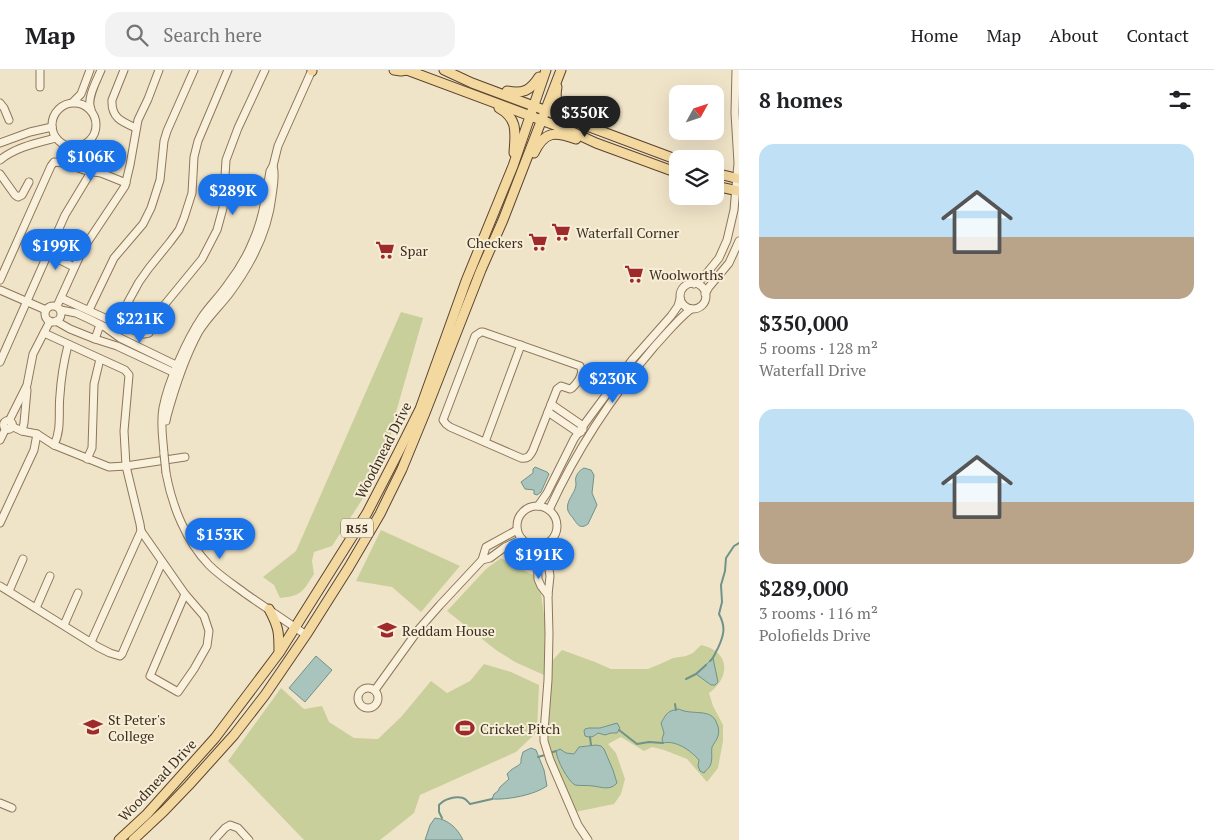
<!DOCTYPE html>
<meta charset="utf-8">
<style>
:root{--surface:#fff;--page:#f2f2f2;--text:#202124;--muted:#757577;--line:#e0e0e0;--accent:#1a73e8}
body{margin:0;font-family:"PT Serif",serif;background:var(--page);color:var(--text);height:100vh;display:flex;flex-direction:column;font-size:19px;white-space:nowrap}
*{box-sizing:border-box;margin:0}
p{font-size:16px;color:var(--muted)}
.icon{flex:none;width:28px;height:28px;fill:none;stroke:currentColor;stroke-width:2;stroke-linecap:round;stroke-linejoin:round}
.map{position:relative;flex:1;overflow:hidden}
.drawer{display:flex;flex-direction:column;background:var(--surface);width:475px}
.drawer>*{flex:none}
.needle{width:32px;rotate:50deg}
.tools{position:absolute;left:669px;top:15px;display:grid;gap:10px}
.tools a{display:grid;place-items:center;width:55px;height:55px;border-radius:10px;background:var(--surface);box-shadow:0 5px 20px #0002;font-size:25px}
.price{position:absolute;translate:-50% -42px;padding:0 11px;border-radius:18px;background:var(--accent);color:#fff;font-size:16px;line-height:32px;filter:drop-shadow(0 1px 2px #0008)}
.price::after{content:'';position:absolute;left:50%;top:30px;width:15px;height:11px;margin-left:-8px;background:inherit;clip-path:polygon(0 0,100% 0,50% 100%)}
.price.selected{background:#222;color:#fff}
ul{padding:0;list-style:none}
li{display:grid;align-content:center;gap:10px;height:265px;padding:0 20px}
li span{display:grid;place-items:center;height:155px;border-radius:15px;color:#555}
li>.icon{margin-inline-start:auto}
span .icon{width:90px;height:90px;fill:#fffc;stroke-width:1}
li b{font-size:21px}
h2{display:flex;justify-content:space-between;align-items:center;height:60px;padding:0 20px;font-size:21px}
header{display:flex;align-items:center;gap:30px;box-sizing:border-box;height:70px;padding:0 25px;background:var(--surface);border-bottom:1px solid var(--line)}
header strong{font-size:24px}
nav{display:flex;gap:28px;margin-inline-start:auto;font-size:18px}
.search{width:350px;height:45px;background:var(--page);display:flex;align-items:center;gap:12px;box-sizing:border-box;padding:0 18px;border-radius:15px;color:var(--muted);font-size:19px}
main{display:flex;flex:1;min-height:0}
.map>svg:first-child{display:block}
.green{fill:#c9cf9b}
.water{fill:#a9c4bc;stroke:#6f938a}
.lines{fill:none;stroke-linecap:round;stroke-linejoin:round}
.stream{stroke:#6f938a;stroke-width:2}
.minor-casing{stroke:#8d765c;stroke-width:9}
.major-casing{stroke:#5b4430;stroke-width:11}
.minor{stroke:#faf1dc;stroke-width:7}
.major{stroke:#f3d9a0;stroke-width:9}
.minor-bridge-casing{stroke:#8d765c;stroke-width:9;stroke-linecap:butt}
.minor-bridge{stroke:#faf1dc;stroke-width:7}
.labels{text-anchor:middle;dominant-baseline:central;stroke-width:4;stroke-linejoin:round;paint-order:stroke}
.shield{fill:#f7eed8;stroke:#756857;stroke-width:1}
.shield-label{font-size:12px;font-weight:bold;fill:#3d2e20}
.poi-label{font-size:14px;fill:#3d2e20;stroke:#f7eed8;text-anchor:start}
.street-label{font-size:14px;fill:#3d2e20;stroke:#f7eed8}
</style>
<header>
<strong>Map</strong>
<div class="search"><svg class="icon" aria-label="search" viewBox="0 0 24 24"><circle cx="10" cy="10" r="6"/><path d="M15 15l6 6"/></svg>Search here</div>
<nav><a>Home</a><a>Map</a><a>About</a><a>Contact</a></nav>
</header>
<main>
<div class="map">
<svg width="739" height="770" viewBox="0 0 739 770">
<rect width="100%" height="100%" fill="#f0e4c8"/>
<!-- green -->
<g class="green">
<path d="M 401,242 L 423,248 L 392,356 L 390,374 L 371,416 L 332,476 L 314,482 L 312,491 L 314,504 C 303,521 302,526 280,528 L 274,515 L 263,507 L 296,481 Z"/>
<polygon points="381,460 460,496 421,542 392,517 356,511"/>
<polygon points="501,488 533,505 541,523 545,553 544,605 515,592 496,580 447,541 486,499"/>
<path d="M 701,575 C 730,581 731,607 709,623 L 713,636 L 723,655 L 723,671 L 718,698 L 707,712 L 687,689 L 664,680 L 652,677 L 644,681 L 621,667 L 608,674 L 616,683 L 625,709 L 621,724 L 614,734 L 575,742 L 549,680 L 548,660 L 552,591 L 562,580 L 595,592 L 611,599 L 648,599 L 660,594 L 673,588 L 686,586 L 693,583 Z"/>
<polygon points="484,594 511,602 539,615 537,662 516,682 420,725 414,743 380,770 304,770 228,691 281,618 304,639 322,636 329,652 354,668 378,669 401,647 431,611 447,623 470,611"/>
</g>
<!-- water -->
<g class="water">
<polygon points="535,397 547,402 549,404 541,422 537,425 534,424 534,420 525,419 521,412 533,403 533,399"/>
<path d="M 584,398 L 591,400 L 594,405 L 592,423 L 597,435 L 588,454 C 580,460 577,454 573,448 C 571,446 569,443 568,441 C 565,431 575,424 576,415 C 576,412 575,409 576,407 C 578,402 580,400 584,398 Z"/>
<polygon points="316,586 332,600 305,632 289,618"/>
<polygon points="713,588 718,612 715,615 711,615 696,604"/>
<path d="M 679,639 C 692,646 712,637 717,654 C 719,658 719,662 718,666 C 717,670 714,673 712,677 C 711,683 713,690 710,696 C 708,699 706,700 704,703 L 700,701 L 698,696 L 699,690 C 690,680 676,670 663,673 L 662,669 L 664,663 L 661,653 C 667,643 667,641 679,639 Z"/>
<path d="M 617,653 L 620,658 L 617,663 L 611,663 L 605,665 L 598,663 C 593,667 591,668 585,666 L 584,661 L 585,659 L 589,658 L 600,658 Z"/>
<path d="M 596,675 L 601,676 L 604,679 L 613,700 L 617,713 C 610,721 602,717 593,716 C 587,715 581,716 575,715 C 567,710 557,690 556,681 L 560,679 L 566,683 L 574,684 L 579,677 Z"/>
<path d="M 531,678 L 536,680 L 544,700 L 547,716 C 534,725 508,730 492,729 L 494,724 L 498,721 L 500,717 L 509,709 L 507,704 C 513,697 516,698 521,693 L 521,689 L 523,682 Z"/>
<path d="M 435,748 C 448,749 458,759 463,770 L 425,770 L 430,755 Z"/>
</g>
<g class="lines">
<!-- stream -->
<g class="stream">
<path d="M 710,591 C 714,588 715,583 718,578 C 724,565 726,557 719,544 L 722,532 L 721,515 L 725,501 L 726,488 L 734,476 L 739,473"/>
<polyline points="686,609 696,604 706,595"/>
<polyline points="675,634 676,640"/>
<polyline points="619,660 637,674 649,672 663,673"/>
<polyline points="590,667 591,675"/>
<polyline points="550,683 556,681"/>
<polyline points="538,687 545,685"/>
<path d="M 442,748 L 439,742 L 439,735 C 444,729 455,726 463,728 C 466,729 468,732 470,734 L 492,729"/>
</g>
<!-- minor casing -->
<g class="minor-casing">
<g id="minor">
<polyline points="40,0 40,17"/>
<path d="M 124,0 L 112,30 C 111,48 122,52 136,58"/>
<polyline points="73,32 81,24 90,0"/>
<circle cx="74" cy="55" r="22"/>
<polyline points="0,33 4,38 9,50"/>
<path d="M 91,39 C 86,29 97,10 101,0"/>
<polyline points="0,73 30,62 52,57"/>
<path d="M 0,90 C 16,77 37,73 56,68"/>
<polyline points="0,104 15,125 18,127 22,125 29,112"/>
<polyline points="48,184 74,197"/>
<polyline points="0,210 51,96 54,92 63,93 87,101 101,103 126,113"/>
<circle cx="693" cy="226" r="13"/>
<polyline points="694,214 702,209 719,188 727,170 731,153 734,140 738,93 735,43 736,0"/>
<polyline points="0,220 46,240"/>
<polyline points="705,224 709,217 729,193 739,171"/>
<polyline points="61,228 118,254 144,264 149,263 161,239 202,189 217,160 223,138 226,90 238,58 265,0"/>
<circle cx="53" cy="244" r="8"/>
<polyline points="57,236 83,179 125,116 130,95 138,50 148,29 159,0"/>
<polyline points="61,240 76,243 89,249 105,257 120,268 182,298"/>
<polyline points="89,240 114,188 143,154 151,138 160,110 164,71 167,61 194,0"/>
<polyline points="56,251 70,259 95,269 117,276 179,305"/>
<polyline points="118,254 128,232 139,212 149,198 170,172 179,160 184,148 192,123 194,87 198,71 228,0"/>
<path d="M 481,262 L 483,262 L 580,296 C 585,304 578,312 572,318 L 570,319 L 561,316 L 557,319 L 533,380 C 530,386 528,389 521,388 L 450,357 L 446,354 L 443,350 L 475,266 Z"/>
<polyline points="44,263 125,300 129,305 124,361 126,396 140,454 141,461 91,572"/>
<polyline points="95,269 100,255"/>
<polyline points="0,292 65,145 91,102"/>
<polyline points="551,334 583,356 583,359"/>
<polyline points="548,342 579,363 581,362"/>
<circle cx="8" cy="355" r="4.5"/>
<polyline points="9,351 27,315 33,284 50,251"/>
<path d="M 166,351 L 167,346 C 175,317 184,289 198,263 C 206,249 219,237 229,224 C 250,196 268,162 272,126 C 273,117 276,106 273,96"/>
<polyline points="11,356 22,361 37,364 54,375 109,397 126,396 185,387"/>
<polyline points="22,361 24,353 27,320"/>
<polyline points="0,370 6,358"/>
<polyline points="485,372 521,275"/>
<path d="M 54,375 C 62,359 58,342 60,325 C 61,308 64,291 68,275"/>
<path d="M 164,384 C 163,369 160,353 163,338 C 168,312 187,269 202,247 C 210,235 220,226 228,214 C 238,201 247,186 253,171 C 263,149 266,125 270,101 L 273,96 L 278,76 L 312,0"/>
<polyline points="87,389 92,378 94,314 100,289"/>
<path d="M 166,403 C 172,436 186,471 209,495 C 220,506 234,515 246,524 C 266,538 286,551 306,565"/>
<polyline points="538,436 547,423 574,369 583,356 632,290 671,246 678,236 680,229"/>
<circle cx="537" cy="456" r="20"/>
<path d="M 549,440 C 576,381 612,326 654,277 C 666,264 677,250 691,239"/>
<polyline points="0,453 34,380 37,364"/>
<polyline points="141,461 185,524 204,546 209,561 207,576 194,599 178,622 150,606 185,524"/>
<polyline points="545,474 550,506 548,525 549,564 548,610 544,662 544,671 550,690 578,755 588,770"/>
<polyline points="537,475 538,509 541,516 548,525"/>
<polyline points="482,490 490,488 505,477 522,469"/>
<polyline points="0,516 98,577 110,583 120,586 122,584 162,492"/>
<polyline points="9,521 23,489"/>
<polyline points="36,538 50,506"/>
<polyline points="64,555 78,523"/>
<circle cx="368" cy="628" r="10"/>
<polyline points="375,620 419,559 440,535 482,490 486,477 517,460"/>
<polyline points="0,733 12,738"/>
<polyline points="214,770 225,758 230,755 238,758 249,770"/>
</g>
</g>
<!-- major casing -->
<g class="major-casing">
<g id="major">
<polyline points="394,0 401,1 407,0"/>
<polyline points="407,0 568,60 596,73 678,103"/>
<polyline points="444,0 472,13 678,90"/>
<polyline points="312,1 312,0"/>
<path d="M 557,17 C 554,31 559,38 570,46"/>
<path d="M 507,21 C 523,24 530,21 539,7"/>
<path d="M 499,38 C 519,49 515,64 514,83"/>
<path d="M 534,83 C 545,60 555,62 576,69"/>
<polyline points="715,103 739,109"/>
<polyline points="715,116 739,121"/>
<path d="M 269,539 C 279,558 279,562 279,582"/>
<polyline points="119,770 147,744 215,668 279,583 367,443 398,383 420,339 466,211 513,96 546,0"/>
<polyline points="133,770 164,741 189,715 234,665 265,625 306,565 349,497 380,444 402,399 425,343 481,200 503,150 561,0"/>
</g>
</g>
<!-- minor -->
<use href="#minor" class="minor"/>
<!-- major -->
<use href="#major" class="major"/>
<!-- minor-bridge casing -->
<g class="minor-bridge-casing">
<polyline id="minor-bridge" points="164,384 166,403"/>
</g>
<!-- minor-bridge -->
<use href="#minor-bridge" class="minor-bridge"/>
</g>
<!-- icons -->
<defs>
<g id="supermarket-bare" transform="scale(1.5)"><path d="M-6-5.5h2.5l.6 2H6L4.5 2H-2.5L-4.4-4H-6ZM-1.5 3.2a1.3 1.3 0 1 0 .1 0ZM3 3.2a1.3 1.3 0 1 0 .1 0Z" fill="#9e2a2b" stroke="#f7eed8" stroke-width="2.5" paint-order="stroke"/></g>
<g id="school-bare" transform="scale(1.5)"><path d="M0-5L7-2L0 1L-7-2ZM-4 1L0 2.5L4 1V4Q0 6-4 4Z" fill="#9e2a2b" stroke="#f7eed8" stroke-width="2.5" paint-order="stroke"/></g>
<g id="stadium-bare" transform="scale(1.5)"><path d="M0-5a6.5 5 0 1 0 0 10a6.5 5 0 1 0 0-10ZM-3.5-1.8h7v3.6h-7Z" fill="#9e2a2b" stroke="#f7eed8" stroke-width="2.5" paint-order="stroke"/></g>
</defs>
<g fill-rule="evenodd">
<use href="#supermarket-bare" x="561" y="162"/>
<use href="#supermarket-bare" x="538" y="172"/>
<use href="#supermarket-bare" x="385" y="180"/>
<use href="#supermarket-bare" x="634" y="204"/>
<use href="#school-bare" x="387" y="560"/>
<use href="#school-bare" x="93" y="657"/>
<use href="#stadium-bare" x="465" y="658"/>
</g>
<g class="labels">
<!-- shield labels -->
<rect class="shield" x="341" y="448.5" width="32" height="19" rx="4"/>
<g class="shield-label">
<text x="357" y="458">R55</text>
</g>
<!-- poi labels -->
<g class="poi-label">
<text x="576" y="162">Waterfall Corner</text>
<text x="523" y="172" text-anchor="end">Checkers</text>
<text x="400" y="180">Spar</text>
<text x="649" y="204">Woolworths</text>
<text x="402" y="560">Reddam House</text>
<text x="108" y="649">St Peter's<tspan x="108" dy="16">College</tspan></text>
<text x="480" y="658">Cricket Pitch</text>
</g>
<!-- street labels -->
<g class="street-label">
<text transform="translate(383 380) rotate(-63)">Woodmead Drive</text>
<text transform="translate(157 710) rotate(-47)">Woodmead Drive</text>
</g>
</g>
</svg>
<div class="tools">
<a><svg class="needle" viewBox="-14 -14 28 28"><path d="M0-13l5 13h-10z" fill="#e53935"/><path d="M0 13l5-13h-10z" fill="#757577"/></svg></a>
<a><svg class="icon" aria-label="layers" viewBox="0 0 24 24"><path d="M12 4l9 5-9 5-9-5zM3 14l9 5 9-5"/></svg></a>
</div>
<b class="price selected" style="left:585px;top:68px">$350K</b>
<b class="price" style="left:91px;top:112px">$106K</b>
<b class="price" style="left:233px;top:146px">$289K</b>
<b class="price" style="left:56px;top:201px">$199K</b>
<b class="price" style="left:140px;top:274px">$221K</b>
<b class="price" style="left:613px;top:334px">$230K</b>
<b class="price" style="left:220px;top:490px">$153K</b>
<b class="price" style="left:539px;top:510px">$191K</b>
</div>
<section class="drawer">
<h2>8 homes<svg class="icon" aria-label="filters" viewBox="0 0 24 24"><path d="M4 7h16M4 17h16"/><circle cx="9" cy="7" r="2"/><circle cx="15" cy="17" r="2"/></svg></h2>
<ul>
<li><span style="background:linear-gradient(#bfe0f5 60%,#b9a48a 0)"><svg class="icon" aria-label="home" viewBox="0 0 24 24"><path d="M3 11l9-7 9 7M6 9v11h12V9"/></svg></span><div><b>$350,000</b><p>5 rooms · 128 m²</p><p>Waterfall Drive</p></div></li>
<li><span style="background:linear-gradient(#bfe0f5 60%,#b9a48a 0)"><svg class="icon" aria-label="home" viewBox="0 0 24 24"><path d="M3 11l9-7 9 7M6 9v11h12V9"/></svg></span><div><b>$289,000</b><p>3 rooms · 116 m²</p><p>Polofields Drive</p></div></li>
</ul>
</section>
</main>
